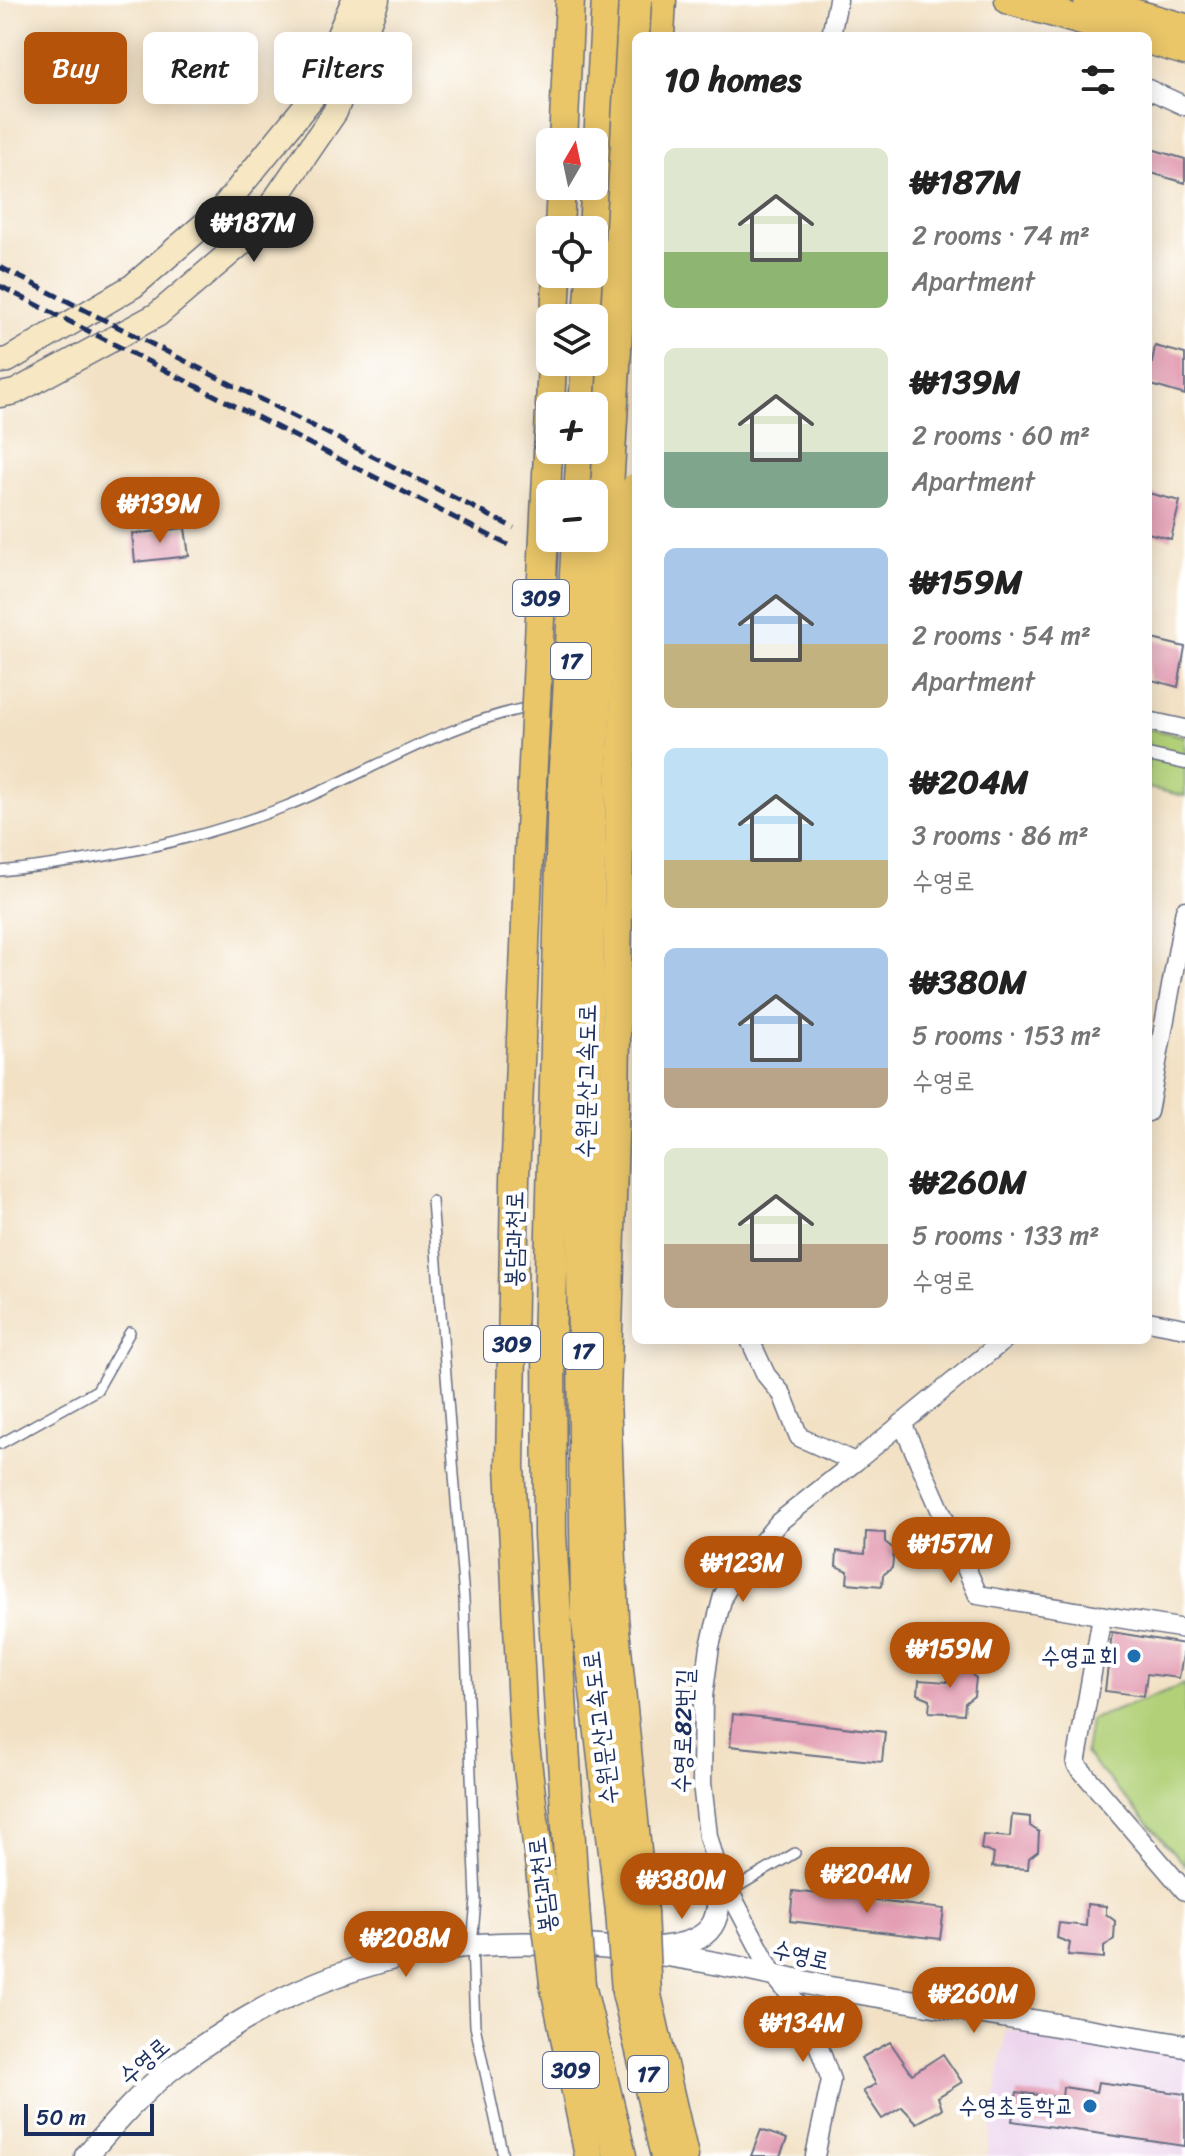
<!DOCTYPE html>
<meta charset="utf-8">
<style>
:root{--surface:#fff;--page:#f2f2f2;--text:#222;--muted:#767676;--accent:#b45309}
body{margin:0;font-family:Sriracha,"Poor Story",sans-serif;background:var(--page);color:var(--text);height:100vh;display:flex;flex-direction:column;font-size:30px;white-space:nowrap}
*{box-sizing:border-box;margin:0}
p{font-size:26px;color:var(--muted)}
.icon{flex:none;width:44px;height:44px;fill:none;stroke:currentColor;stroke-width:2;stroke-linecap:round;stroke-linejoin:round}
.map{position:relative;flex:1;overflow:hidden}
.sheet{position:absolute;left:632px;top:32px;width:520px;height:1312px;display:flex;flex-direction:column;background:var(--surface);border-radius:12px;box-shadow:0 4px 20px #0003}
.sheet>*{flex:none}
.hud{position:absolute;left:24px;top:32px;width:488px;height:72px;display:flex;gap:16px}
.needle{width:52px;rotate:9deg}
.fabs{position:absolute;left:536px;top:128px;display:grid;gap:16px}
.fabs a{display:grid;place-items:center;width:72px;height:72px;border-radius:12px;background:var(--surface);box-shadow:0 4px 20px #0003;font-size:40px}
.scale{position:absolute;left:24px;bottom:20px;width:130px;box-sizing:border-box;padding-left:8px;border:4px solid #1b2f5e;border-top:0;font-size:22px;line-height:28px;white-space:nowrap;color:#1b2f5e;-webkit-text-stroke:6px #fff;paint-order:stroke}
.price{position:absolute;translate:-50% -68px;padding:0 18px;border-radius:28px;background:var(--accent);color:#fff;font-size:26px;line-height:52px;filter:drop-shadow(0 2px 4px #0008)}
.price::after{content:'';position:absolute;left:50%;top:48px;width:24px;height:18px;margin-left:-12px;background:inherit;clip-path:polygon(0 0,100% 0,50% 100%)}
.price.current{background:#222;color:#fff}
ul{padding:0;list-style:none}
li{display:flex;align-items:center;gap:24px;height:200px;padding:0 32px}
li span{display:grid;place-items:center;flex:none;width:224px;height:160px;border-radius:12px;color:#555}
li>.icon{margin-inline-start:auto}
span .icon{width:96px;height:96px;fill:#fffc;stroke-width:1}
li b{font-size:34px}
h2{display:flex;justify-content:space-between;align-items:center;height:96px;padding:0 32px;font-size:34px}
.pill{padding:0 28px;border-radius:12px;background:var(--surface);box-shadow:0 4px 20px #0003;font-size:28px;line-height:72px}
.pill.current{background:var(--accent);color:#fff}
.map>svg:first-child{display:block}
.built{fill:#ebd1eb}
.green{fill:#b1d077;stroke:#66806a;stroke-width:2}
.building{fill:#e29ab0}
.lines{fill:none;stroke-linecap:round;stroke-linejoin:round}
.service-casing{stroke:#666d82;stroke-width:12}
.pedestrian-casing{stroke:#666d82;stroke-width:15}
.minor-casing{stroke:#666d82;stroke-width:21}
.tertiary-casing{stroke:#666d82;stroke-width:25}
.secondary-casing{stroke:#666d82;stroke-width:27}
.primary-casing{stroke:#666d82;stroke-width:31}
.trunk-casing{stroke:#666d82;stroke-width:31}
.motorway-casing{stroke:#666d82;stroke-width:35}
.service{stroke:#fff;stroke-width:9}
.pedestrian{stroke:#fff;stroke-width:12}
.minor{stroke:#fff;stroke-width:18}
.tertiary{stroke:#fff;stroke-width:22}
.secondary{stroke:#f7e8c3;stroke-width:24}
.primary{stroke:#eac669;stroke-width:28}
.trunk{stroke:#eac669;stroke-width:28}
.motorway{stroke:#eac669;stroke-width:32}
.rail{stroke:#1b2f5e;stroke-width:5;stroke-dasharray:12 6;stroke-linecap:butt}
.trunk-bridge-casing{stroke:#666d82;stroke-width:31;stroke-linecap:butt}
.motorway-bridge-casing{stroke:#666d82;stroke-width:35;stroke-linecap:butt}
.trunk-bridge{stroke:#eac669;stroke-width:28}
.motorway-bridge{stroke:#eac669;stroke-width:32}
.poi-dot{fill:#1f6fb2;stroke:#fff;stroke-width:3}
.labels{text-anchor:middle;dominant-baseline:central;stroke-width:8;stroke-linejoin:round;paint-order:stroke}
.shield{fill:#fff;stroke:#5f6d8e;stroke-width:2}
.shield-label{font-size:22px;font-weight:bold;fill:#1b2f5e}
.street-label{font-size:24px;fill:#1b2f5e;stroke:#fff}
.poi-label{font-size:24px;fill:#1b2f5e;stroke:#fff;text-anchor:end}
</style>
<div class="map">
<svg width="1185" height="2156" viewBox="0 0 1185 2156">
<rect width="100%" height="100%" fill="#fff"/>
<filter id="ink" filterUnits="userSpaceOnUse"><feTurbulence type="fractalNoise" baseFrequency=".0125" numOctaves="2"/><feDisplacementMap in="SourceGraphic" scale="16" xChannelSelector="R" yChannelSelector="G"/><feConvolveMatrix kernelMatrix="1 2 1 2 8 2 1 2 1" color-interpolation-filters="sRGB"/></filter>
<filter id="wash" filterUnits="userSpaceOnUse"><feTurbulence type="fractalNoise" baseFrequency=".006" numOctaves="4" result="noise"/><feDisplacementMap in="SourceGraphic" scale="32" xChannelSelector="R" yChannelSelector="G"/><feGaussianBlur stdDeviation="1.8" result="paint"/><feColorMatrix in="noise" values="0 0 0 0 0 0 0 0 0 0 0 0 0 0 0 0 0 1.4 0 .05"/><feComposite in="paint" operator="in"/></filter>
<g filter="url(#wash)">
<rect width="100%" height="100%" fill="#f2e1c4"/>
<!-- built -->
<polygon class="built" points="1006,2029 1185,2056 1185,2156 987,2156"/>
<!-- green -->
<g class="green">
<polygon points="1148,729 1185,736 1185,796 1148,788"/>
<polygon points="1185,1684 1185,1865 1085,1753 1090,1720"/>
</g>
<g id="blocks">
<!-- building -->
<g class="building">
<polygon points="1148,148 1185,159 1185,183 1148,172"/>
<polygon points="1155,346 1185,354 1185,395 1148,384"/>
<polygon points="1148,493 1180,501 1171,539 1148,533"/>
<polygon points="185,528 189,556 135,562 132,534"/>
<polygon points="1148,638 1185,647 1178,687 1148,679"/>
<polygon points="866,1532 885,1533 885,1542 894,1549 892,1568 883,1575 882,1586 847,1583 848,1571 836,1566 837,1551 865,1554"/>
<polygon points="1112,1632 1185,1644 1179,1678 1147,1674 1144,1696 1105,1691"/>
<polygon points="948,1661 966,1662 967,1671 976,1678 974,1696 965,1703 964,1714 929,1712 930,1699 918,1694 919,1680 947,1682"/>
<polygon points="733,1714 885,1732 882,1762 730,1746"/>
<polygon points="1012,1815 1030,1817 1030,1826 1039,1832 1038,1851 1029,1858 1028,1869 992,1867 994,1854 981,1849 983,1835 1010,1837"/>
<polygon points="793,1891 944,1909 940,1939 790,1921"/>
<polygon points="1087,1904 1106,1906 1106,1914 1115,1921 1114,1939 1104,1947 1104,1958 1068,1955 1070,1943 1057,1938 1059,1923 1086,1926"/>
<polygon points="890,2042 912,2074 943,2054 962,2082 938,2097 942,2109 917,2123 902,2107 882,2119 863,2091 876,2084 861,2058"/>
<polygon points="1098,2082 1185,2094 1185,2146 1012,2121 1017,2092 1062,2098 1063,2087 1096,2092"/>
<polygon points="761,2130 787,2139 780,2156 751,2156"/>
</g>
</g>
</g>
<g filter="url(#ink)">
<use href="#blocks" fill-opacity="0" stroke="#666d82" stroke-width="2"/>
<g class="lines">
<!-- service casing -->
<g class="service-casing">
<g id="service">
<path d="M 0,871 C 96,861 193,842 284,807 C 366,775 441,724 531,707"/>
<polyline points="432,1201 464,1599 476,1900 472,1945 475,2026 503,2156"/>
<polyline points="0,1444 97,1390 130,1332"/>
<polyline points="729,1892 795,1853"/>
</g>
</g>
<!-- pedestrian casing -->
<g class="pedestrian-casing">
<polyline id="pedestrian" points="1148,755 1185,763"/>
</g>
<!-- minor casing -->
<g class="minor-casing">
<g id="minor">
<polyline points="831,36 838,0"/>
<polyline points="1148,89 1185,106"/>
<polyline points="1148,721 1185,729"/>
<polyline points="1148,1112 1185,910"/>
<polyline points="1148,1321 1185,1328"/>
<polyline points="750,1340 766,1375 782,1394 799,1437 855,1462 779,1522 736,1573 723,1596 710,1646 703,1697 702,1783 708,1836 717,1868 773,1974 808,2017 831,2080 815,2156"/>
<polyline points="902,1423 978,1595 1185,1629"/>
<polyline points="855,1462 1004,1340"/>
<polyline points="1102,1616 1076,1764 1185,1891"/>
</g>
</g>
<!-- tertiary casing -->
<g class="tertiary-casing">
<g id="tertiary">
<path d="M 659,1948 C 716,1942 723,1922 717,1868"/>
<path d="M 86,2156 C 112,2126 139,2094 171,2069 C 235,2020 307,1981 386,1960 C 518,1924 693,1954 824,1987 L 1185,2046"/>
</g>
</g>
<!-- secondary casing -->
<g class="secondary-casing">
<g id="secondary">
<polyline points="0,361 8,360 133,286 221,210 311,99 354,0"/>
<polyline points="0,395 15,392 157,315 251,235 335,112 377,0"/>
</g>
</g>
<!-- primary casing -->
<g class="primary-casing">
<g id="primary">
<polyline points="1009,0 1134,36"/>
<polyline points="1088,0 1185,28"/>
<polyline points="1148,40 1185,51"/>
</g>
</g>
<!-- trunk casing -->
<g class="trunk-casing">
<g id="trunk">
<polyline points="660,36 662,0"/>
<polyline points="563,142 570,0"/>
<polyline points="559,230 561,186"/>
<polyline points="555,318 557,274"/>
<polyline points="550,406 552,362"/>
<polyline points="532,783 515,1179 510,1466 523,1727 544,1903"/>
<polyline points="620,787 615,1102 606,1396 614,1618 643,1912"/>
<polyline points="554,1983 589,2156"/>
<polyline points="647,1995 684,2156"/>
</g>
</g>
<!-- motorway casing -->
<g class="motorway-casing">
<g id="motorway">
<polyline points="594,248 608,0"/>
<polyline points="590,318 593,274"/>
<polyline points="585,406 588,362"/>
<polyline points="580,494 583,450"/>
<polyline points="564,785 549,1344 550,1535 573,1906"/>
<polyline points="590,787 583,1265 587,1614 622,1912"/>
<polyline points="579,1985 620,2156"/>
<polyline points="628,1992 667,2156"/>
</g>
</g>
<!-- service -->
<use href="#service" class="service"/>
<!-- pedestrian -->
<use href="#pedestrian" class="pedestrian"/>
<!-- minor -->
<use href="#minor" class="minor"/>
<!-- tertiary -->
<use href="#tertiary" class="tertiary"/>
<!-- secondary -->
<use href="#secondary" class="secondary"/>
<!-- primary -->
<use href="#primary" class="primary"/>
<!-- trunk -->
<use href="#trunk" class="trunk"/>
<!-- motorway -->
<use href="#motorway" class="motorway"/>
<!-- rail -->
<g class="rail">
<polyline points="0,267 514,528"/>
<polyline points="0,286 510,546"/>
</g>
<!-- trunk-bridge casing -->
<g class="trunk-bridge-casing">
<g id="trunk-bridge">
<polyline points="532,783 550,412"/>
<polyline points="620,787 636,487"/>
<polyline points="544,1903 554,1983"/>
<polyline points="643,1912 647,1995"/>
</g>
</g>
<!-- motorway-bridge casing -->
<g class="motorway-bridge-casing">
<g id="motorway-bridge">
<polyline points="564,785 578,538"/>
<polyline points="590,787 635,0"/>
<polyline points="573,1906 579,1985"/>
<polyline points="622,1912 628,1992"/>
</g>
</g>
<!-- trunk-bridge -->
<use href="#trunk-bridge" class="trunk-bridge"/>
<!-- motorway-bridge -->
<use href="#motorway-bridge" class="motorway-bridge"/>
</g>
</g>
<!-- markers -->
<g class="poi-dot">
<circle cx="1134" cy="1656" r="8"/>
<circle cx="1090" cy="2106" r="8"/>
</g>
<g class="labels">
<!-- shield labels -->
<g class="shield">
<rect x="513" y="580" width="56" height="36" rx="6"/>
<rect x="551" y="643" width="40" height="36" rx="6"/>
<rect x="484" y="1326" width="56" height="36" rx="6"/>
<rect x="563" y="1333" width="40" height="36" rx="6"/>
<rect x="543" y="2052" width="56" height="36" rx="6"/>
<rect x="628" y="2056" width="40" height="36" rx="6"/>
</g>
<g class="shield-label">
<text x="541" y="598">309</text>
<text x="571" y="661">17</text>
<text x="512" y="1344">309</text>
<text x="583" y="1351">17</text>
<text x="571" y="2070">309</text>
<text x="648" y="2074">17</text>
</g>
<!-- street labels -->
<g class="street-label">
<text transform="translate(586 1081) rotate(-89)">수원문산고속도로</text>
<text transform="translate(514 1239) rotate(-89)">봉담과천로</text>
<text transform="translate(600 1728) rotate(-97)">수원문산고속도로</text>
<text transform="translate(683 1731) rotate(-88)">수영로82번길</text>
<text transform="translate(542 1885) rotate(-97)">봉담과천로</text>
<text transform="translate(801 1955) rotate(13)">수영로</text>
<text transform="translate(144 2061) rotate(-41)">수영로</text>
</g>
<!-- poi labels -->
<g class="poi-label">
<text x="1118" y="1656">수영교회</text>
<text x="1074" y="2106">수영초등학교</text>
</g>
</g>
</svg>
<div class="fabs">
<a><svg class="needle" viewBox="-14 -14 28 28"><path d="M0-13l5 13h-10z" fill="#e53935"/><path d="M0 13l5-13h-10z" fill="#767676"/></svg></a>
<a><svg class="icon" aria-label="locate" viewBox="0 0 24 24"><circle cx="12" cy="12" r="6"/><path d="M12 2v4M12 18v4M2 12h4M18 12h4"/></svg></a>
<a><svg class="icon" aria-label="layers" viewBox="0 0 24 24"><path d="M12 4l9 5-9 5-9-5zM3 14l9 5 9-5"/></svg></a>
<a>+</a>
<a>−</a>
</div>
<div class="scale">50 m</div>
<b class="price current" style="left:254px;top:264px">₩187M</b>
<b class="price" style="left:160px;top:545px">₩139M</b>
<b class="price" style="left:951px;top:1585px">₩157M</b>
<b class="price" style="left:743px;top:1604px">₩123M</b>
<b class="price" style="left:950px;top:1690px">₩159M</b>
<b class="price" style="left:867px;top:1915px">₩204M</b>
<b class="price" style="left:682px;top:1921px">₩380M</b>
<b class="price" style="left:406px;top:1979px">₩208M</b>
<b class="price" style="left:974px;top:2035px">₩260M</b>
<b class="price" style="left:803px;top:2064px">₩134M</b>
<div class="hud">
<a class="pill current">Buy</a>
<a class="pill">Rent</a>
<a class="pill">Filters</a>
</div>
<section class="sheet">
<h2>10 homes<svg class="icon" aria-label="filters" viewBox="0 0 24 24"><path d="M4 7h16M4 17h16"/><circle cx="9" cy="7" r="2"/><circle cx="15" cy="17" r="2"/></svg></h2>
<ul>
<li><span style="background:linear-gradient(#dfe7d0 65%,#8fb573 0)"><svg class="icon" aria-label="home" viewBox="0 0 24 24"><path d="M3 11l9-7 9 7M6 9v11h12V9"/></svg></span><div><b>₩187M</b><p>2 rooms · 74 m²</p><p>Apartment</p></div></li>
<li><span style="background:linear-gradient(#dfe7d0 65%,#7fa58c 0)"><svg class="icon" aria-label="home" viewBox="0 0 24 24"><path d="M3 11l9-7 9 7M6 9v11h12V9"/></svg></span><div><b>₩139M</b><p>2 rooms · 60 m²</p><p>Apartment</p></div></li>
<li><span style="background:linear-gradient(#a9c7e8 60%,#c2b280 0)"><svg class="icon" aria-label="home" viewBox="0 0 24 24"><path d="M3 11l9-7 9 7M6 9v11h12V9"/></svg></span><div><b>₩159M</b><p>2 rooms · 54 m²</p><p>Apartment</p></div></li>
<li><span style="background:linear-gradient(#bfe0f5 70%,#c2b280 0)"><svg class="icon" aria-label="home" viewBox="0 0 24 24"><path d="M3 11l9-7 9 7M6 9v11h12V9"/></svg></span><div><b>₩204M</b><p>3 rooms · 86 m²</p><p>수영로</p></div></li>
<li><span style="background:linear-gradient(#a9c7e8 75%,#b9a48a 0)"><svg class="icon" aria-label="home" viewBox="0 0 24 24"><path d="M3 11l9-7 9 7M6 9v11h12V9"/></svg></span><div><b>₩380M</b><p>5 rooms · 153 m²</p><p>수영로</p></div></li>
<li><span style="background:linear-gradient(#dfe7d0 60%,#b9a48a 0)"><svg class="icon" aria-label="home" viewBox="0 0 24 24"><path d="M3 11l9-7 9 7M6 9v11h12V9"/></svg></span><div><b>₩260M</b><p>5 rooms · 133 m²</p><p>수영로</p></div></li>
</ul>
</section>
</div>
